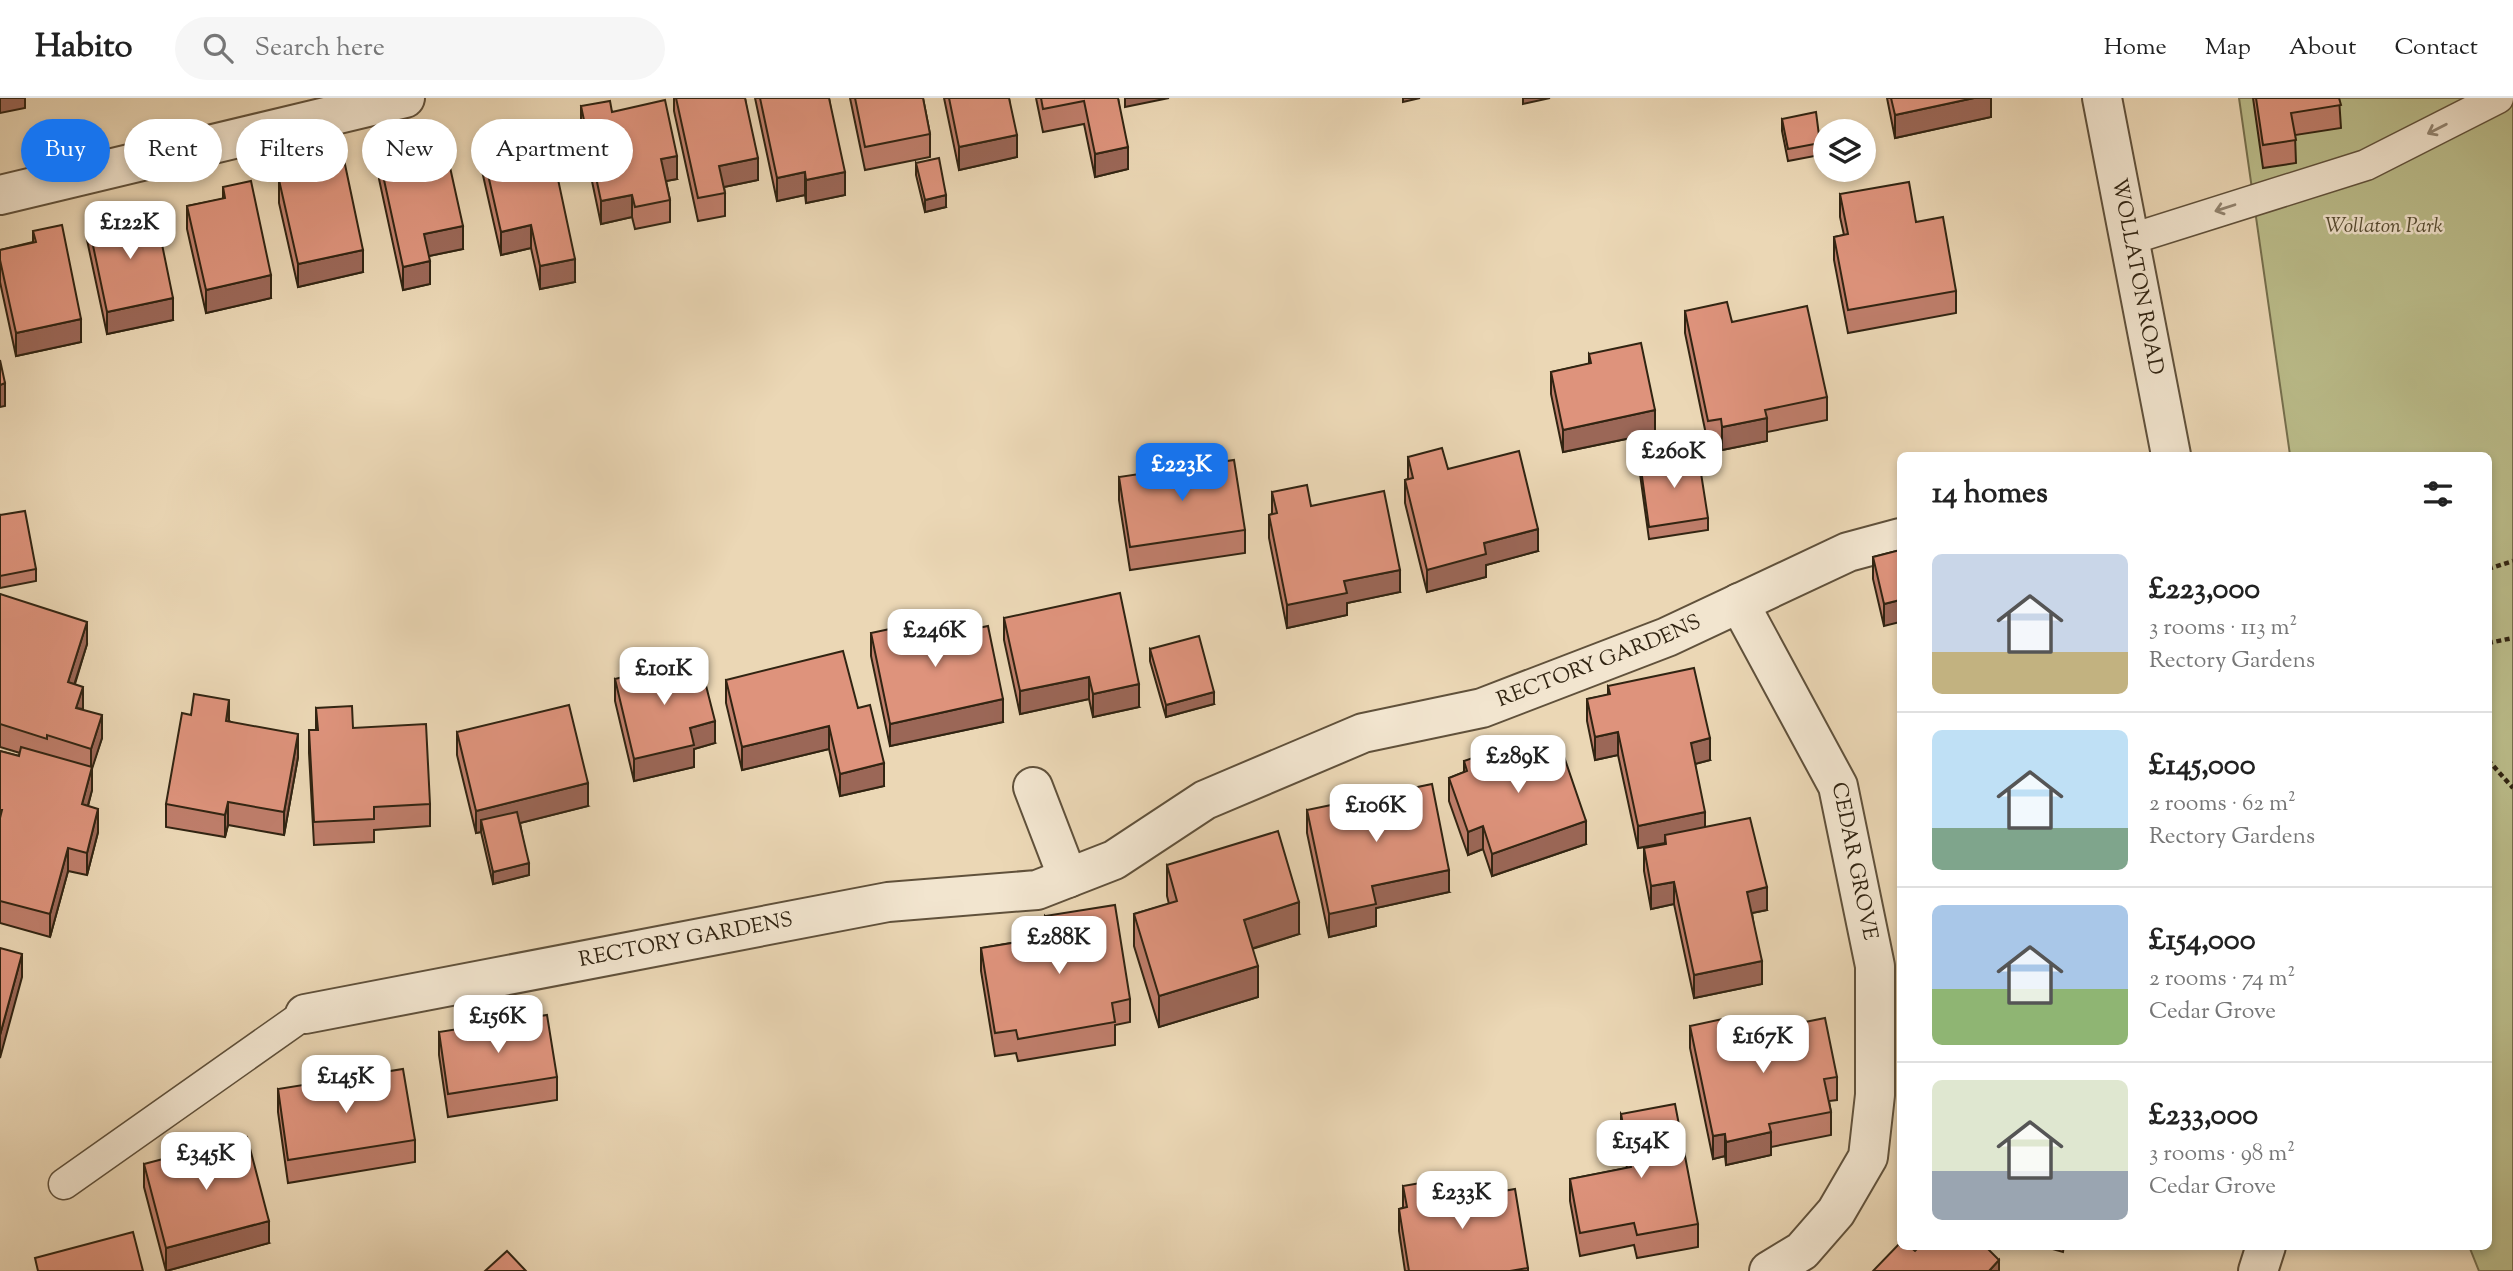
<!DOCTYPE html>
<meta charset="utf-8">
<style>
:root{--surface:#fff;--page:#f6f6f6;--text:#222;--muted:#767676;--line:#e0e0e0;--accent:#1a73e8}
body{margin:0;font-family:"Sorts Mill Goudy",serif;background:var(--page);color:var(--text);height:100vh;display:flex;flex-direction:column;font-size:26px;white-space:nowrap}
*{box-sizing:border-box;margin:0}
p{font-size:23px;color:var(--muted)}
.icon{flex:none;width:38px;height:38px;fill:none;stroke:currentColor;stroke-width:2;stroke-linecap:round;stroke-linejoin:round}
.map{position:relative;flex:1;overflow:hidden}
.details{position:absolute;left:1897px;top:354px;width:595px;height:798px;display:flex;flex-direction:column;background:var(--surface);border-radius:10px;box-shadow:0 4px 10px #0003}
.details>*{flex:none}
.guide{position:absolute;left:21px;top:21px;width:665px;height:63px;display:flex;gap:14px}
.tools{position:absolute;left:1813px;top:21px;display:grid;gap:14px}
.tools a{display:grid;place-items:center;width:63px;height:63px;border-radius:50%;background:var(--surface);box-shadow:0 4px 10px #0003;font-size:35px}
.price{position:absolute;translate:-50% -60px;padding:0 16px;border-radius:14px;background:#fff;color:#222;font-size:23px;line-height:46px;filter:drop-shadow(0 2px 4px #0008)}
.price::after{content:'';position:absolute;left:50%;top:42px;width:21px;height:16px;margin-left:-10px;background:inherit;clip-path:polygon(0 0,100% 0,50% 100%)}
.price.active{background:var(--accent);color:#fff}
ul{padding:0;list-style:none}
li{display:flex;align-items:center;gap:21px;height:175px;padding:0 35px}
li+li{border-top:2px solid var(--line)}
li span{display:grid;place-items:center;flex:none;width:196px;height:140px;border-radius:10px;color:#555}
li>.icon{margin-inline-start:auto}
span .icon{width:84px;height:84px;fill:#fffc;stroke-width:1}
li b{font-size:30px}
h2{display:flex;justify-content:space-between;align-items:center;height:84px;padding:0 35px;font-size:30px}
.tag{padding:0 24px;border-radius:32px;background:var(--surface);box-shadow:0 4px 10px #0003;font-size:24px;line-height:63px}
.tag.active{background:var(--accent);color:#fff}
header{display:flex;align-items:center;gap:42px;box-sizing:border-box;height:98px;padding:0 35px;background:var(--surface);border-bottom:2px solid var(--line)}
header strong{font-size:33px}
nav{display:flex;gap:38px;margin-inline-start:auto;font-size:24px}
.search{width:490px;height:63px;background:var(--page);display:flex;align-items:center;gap:18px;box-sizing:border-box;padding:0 24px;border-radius:38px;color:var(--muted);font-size:26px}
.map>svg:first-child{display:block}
.green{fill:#bbbd8b;stroke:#76704e;stroke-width:2}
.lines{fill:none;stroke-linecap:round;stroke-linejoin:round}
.service-casing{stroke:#60513b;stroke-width:33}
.minor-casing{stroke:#60513b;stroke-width:42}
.tertiary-casing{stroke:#60513b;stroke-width:42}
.path{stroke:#312412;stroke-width:4.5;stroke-dasharray:5 3.5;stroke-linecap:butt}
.service{stroke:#f2e5cf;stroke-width:30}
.minor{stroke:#f2e5cf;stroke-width:38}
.tertiary{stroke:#f2e5cf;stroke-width:38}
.wall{fill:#bf7e6b;stroke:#312412;stroke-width:2}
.shaded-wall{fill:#9b6757;stroke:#312412;stroke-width:2}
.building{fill:#de937c;stroke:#312412;stroke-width:2}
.oneway{stroke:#928470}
.labels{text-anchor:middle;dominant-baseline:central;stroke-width:5;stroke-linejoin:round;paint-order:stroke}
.park-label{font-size:21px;font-style:italic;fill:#544a30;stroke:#f2e5cf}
.street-label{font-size:21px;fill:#312412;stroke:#f2e5cf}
</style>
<header>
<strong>Habito</strong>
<div class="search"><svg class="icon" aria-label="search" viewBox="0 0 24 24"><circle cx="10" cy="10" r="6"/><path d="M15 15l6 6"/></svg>Search here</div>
<nav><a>Home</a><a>Map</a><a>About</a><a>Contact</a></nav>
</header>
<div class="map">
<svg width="2513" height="1173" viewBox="0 0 2513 1173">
<rect width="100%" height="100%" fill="#ebd7b5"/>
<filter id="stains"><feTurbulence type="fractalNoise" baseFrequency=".00286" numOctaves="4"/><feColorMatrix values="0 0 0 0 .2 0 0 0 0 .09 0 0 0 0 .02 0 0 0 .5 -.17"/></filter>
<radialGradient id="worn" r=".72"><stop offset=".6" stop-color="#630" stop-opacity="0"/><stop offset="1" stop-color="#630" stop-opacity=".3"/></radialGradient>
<!-- green -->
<polygon class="green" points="2239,0 2513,0 2513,1173 2479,1173 2469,1148 2488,1148 2488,357 2290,357"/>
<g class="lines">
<!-- service casing -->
<g class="service-casing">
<g id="service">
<polyline points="2128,142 2366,67 2498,0"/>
<polyline points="64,1086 305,916"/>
</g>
</g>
<!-- minor casing -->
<g class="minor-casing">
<g id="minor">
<polyline points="0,97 405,0"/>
<path id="s1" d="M 1739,505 L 1838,688 L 1875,868 L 1875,997 L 1868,1059 L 1836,1114 L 1802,1153 L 1769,1173"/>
<polyline points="1033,689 1068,780"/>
<path id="s2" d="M 305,916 L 888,804 L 1037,792 L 1114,762 L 1205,702 L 1363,635 L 1482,610 L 1667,539 L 1848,454 L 1900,440"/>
</g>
</g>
<!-- tertiary casing -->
<g class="tertiary-casing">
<g id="tertiary">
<path id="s3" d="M 2102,0 L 2171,357"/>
<polyline points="2258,1173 2266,1148"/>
</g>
</g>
<!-- path -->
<g class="path">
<polyline points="2488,471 2513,463"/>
<polyline points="2488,545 2513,540"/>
<polyline points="2488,662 2513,690"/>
</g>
<!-- service -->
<use href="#service" class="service"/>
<!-- minor -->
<use href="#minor" class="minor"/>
<!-- tertiary -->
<use href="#tertiary" class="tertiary"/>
</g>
<!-- wall -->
<g class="wall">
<polygon points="674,0 745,0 758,82 724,89 725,95 725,118 698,123 674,13"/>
<polygon points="755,0 829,0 845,97 806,105 805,97 777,103"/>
<polygon points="850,0 923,0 930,36 930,59 865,72"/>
<polygon points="944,0 1009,0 1017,59 959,72"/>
<polygon points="1036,0 1118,0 1128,71 1095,79 1084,26 1043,34"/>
<polygon points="1887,0 1991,0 1991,19 1895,40"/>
<polygon points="2253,0 2339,0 2341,30 2295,37 2296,65 2263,70"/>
<polygon points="581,8 612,14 677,81 666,83 670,102 670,124 635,131 632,119 601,126 581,31"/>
<polygon points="1782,21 1820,45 1820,57 1788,63 1782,33"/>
<polygon points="518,32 575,184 540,191 531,150 501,157 482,73 482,50 518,42"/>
<polygon points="415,40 463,151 429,158 430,186 403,192 379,81 379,59 415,51"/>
<polygon points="315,63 363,174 298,189 279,105 279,82 315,75"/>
<polygon points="916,65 946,109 925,114 916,77"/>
<polygon points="223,89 271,200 206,215 187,131 187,108 223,101"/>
<polygon points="1840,96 1916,124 1956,193 1956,215 1848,235 1834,162 1834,139 1844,137 1840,119"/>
<polygon points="87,119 117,124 173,222 107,236 87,142"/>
<polygon points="33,133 81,244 16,258 0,184 0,152 33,144"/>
<polygon points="1685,213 1732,224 1827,299 1827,322 1767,334 1767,343 1722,352 1721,344 1708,346 1685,235"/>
<polygon points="1589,256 1655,335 1563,354 1551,296 1551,274 1589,266"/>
<polygon points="1408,359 1448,371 1538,453 1486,467 1486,479 1427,494 1405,405 1405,382 1408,381"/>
<polygon points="1640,364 1708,420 1708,432 1649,441 1640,376"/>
<polygon points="1119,379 1245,432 1245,455 1130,472 1119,402"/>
<polygon points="1272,394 1311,408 1400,494 1347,505 1347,517 1287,530 1269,440 1269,417 1272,416"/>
<polygon points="0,417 36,471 36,483 0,490"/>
<polygon points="1900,452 1884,528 1873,481 1873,459"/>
<polygon points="0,496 87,546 75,586 83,612 102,640 92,669 92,692 88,708 98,734 87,777 68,773 50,839 0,825 0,653 19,658 20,655 0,649"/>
<polygon points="1004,520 1139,609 1093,619 1089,601 1020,616 1004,542"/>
<polygon points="871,535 950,536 1003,624 890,648 871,558"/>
<polygon points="1150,551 1214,606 1166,619 1150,563"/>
<polygon points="615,581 715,645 694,651 694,669 634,683 615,603"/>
<polygon points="726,582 858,610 884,688 840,698 829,651 742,672 726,605"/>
<polygon points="1608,588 1710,662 1695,666 1705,729 1767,812 1752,815 1762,886 1694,900 1674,806 1651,811 1644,773 1644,750 1665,746 1665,745 1638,750 1618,657 1595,662 1587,623 1587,601 1608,597"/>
<polygon points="316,610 353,630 430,706 430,728 374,732 374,744 314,747 309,655 309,632 316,632"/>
<polygon points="229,623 298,659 284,737 228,727 225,739 166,729 166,706"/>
<polygon points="457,634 588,708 520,725 529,777 493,786 481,734 476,735 457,657"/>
<polygon points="1507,660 1586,746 1492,778 1483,751 1468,757 1449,703 1449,680 1464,674 1464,663"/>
<polygon points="1307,712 1449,794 1376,810 1376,828 1329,839 1307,735"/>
<polygon points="1167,767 1299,836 1252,851 1258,899 1159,929 1134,848 1134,816 1169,806 1167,798"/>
<polygon points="1045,818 1130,901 1130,924 1115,927 1115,947 1018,963 1016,955 995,958 981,873 981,850 1045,839"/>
<polygon points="1690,928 1736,938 1837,979 1837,1002 1829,1003 1831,1014 1831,1037 1771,1049 1771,1057 1726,1067 1725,1058 1713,1061 1690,950"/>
<polygon points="439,934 557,979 557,1002 448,1019 439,957"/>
<polygon points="278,991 415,1042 415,1064 288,1085 278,1014"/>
<polygon points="1621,1016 1698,1126 1698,1149 1637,1160 1634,1147 1580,1158 1570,1103 1570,1081 1627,1070 1621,1039"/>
<polygon points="144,1066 269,1145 166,1173 144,1089"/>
<polygon points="1403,1088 1442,1104 1528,1170 1528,1173 1405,1173 1399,1133 1399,1111 1403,1110"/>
<polygon points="2042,1148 2064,1148 2063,1154"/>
</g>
<!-- shaded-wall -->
<g class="shaded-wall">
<polygon points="0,0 25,0 25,10 0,15"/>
<polygon points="1125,0 1169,0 1125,9"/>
<polygon points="1403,0 1420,0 1403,4"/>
<polygon points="1523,0 1550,0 1523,6"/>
<polygon points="1974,0 1991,0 1991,19 1895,40 1895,17"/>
<polygon points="1017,37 1017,59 959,72 959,49"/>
<polygon points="1128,49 1128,71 1095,79 1095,56"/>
<polygon points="677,58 677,81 661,84 661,61"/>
<polygon points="758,60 758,82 719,90 719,68"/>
<polygon points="805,74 805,97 777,103 777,80"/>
<polygon points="845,74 845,97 806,105 806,82"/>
<polygon points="632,97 632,119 601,126 601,103"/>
<polygon points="946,97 946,109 925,114 925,102"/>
<polygon points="531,127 531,150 501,157 501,134"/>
<polygon points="463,128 463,151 424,159 424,136"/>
<polygon points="363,152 363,174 298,189 298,166"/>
<polygon points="575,161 575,184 540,191 540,168"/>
<polygon points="430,163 430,186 403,192 403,169"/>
<polygon points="271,177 271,200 206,215 206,192"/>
<polygon points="173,200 173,222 107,236 107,214"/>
<polygon points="81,221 81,244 16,258 16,235"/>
<polygon points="5,285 5,308 0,309 0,287"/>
<polygon points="1655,312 1655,335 1563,354 1563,332"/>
<polygon points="1767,320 1767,343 1722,352 1722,329"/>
<polygon points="1538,431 1538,453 1486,467 1486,479 1427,494 1427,472 1484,445"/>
<polygon points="1400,472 1400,494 1347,505 1347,517 1287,530 1287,507 1344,483"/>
<polygon points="1900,502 1900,524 1884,528 1884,506"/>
<polygon points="87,524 87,546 68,606 68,584"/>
<polygon points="1089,579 1089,601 1020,616 1020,593"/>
<polygon points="1139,586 1139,609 1093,619 1093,596"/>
<polygon points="83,589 83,611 76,610"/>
<polygon points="1214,594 1214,606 1166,619 1166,607"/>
<polygon points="1003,601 1003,624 890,648 890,626"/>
<polygon points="229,602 229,624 226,623"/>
<polygon points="102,617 102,640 91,674 91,651"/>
<polygon points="715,623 715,645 694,651 694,669 634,683 634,661 690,630"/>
<polygon points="829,628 829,651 742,672 742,649"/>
<polygon points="1618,634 1618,657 1595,662 1595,639"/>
<polygon points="298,636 298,659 284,737 284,714"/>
<polygon points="1710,640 1710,662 1691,667 1691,645"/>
<polygon points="884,665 884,688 840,698 840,676"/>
<polygon points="92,669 92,692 82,729 82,706"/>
<polygon points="588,685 588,708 484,734 481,722 481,734 476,735 476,713"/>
<polygon points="228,704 228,727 225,739 225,717"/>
<polygon points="98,711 98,734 87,777 87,755"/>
<polygon points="1705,714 1705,736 1665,737 1665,745 1638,750 1638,728"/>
<polygon points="1586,723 1586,746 1492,778 1492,756"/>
<polygon points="1483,728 1483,751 1468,757 1468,734"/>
<polygon points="68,750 68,773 50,839 50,816"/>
<polygon points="529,765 529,777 493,786 493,774"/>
<polygon points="1449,772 1449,794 1376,810 1376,828 1329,839 1329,816 1372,788"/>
<polygon points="1674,784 1674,806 1651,811 1651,788"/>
<polygon points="1767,789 1767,812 1747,816 1747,794"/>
<polygon points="1299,804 1299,836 1244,853 1244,822"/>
<polygon points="22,856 22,879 0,960 0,937"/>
<polygon points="1762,863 1762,886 1694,900 1694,877"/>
<polygon points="1258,868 1258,899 1159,929 1159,898"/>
<polygon points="1771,1034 1771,1057 1726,1067 1726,1044"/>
<polygon points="1725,1036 1725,1058 1713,1061 1713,1038"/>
<polygon points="269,1123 269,1145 166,1173 166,1150"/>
<polygon points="1999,1162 1999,1173 1989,1173"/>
</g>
<!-- building -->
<g class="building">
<polygon points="676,0 745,0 758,60 719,68 725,95 698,100"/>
<polygon points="760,0 829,0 845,74 806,82 805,74 777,80"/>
<polygon points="855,0 923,0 930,36 865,49"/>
<polygon points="949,0 1009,0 1017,37 959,49"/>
<polygon points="1041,0 1118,0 1128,49 1095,56 1084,3 1043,11"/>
<polygon points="1891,0 1974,0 1895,17"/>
<polygon points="2256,0 2339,0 2341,7 2291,15 2296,42 2263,47"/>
<polygon points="665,2 677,58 661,61 670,102 635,109 632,97 601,103 581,8 610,3 612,14"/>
<polygon points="1816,14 1820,45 1788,51 1782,21"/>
<polygon points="546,25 575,161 540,168 531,127 501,134 482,50 520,42 518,32"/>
<polygon points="442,33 463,128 424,136 430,163 403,169 379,59 417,50 415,40"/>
<polygon points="343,57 363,152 298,166 279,82 318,74 315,63"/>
<polygon points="939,60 946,97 925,102 916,65"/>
<polygon points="251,83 271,177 206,192 187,108 225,100 223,89"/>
<polygon points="1909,84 1916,124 1943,119 1956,193 1848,212 1834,139 1848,136 1840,96"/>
<polygon points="115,114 117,124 156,117 173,200 107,214 87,119"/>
<polygon points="62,127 81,221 16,235 0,162 0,152 36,144 33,133"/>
<polygon points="1727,204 1732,224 1807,208 1827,299 1765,312 1767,320 1722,329 1721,321 1708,323 1685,213"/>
<polygon points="1641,245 1655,312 1563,332 1551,274 1591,265 1589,256"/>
<polygon points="0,262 5,285 0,287"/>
<polygon points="1442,350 1448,371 1519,353 1538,431 1484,445 1486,456 1427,472 1405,382 1413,380 1408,359"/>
<polygon points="1698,356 1708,420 1649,429 1640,364"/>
<polygon points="1234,362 1245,432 1130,449 1119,379"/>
<polygon points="1307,387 1311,408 1384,393 1400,472 1344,483 1347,495 1287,507 1269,417 1277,415 1272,394"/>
<polygon points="25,413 36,471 0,478 0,417"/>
<polygon points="1900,452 1900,502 1884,506 1873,459"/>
<polygon points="1120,495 1139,586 1093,596 1089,579 1020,593 1004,520"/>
<polygon points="0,496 87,524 68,584 83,589 76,610 102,617 91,651 47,637 47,641 0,626"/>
<polygon points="946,519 950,536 988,528 1003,601 890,626 871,535"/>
<polygon points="1199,538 1214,594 1166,607 1150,551"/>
<polygon points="843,553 858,610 870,607 884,665 840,676 829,628 742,649 726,582"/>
<polygon points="699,560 715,623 690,630 694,647 634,661 615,581"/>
<polygon points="1694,570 1710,640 1691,645 1705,714 1638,728 1618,634 1595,639 1587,601 1610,596 1608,588"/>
<polygon points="194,596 229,602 226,623 298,636 284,714 228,704 225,717 166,706 182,615 191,617"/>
<polygon points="569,607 588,685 476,713 457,634"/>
<polygon points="352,608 353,630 426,626 430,706 374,709 374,721 314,724 309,632 318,632 316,610"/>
<polygon points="1558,641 1586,723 1492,756 1483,728 1468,734 1449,680 1467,673 1464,663 1503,649 1507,660"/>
<polygon points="21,649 92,669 82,706 98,711 87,755 68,750 50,816 0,803 0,720 2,712 0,712 0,653 19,658"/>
<polygon points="1432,686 1449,772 1372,788 1376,806 1329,816 1307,712"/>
<polygon points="517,714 529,765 493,774 481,722"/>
<polygon points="1750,720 1767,789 1747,794 1762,863 1694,877 1674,784 1651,788 1644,750 1666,746 1665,737"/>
<polygon points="1278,733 1299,804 1244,822 1258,868 1159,898 1134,816 1177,803 1167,767"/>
<polygon points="1115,807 1130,901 1112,905 1115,924 1018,941 1016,932 995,935 981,850 1048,839 1045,818"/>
<polygon points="0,850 22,856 0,937"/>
<polygon points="547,917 557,979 448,996 439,934"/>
<polygon points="1732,919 1736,938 1825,920 1837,979 1824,981 1831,1014 1769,1026 1771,1034 1726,1044 1725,1036 1713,1038 1690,928"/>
<polygon points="403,971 415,1042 288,1062 278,991"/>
<polygon points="1675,1006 1698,1126 1637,1137 1634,1125 1580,1135 1570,1081 1631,1069 1621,1016"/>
<polygon points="247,1039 269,1123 166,1150 144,1066"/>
<polygon points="1438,1082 1442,1104 1515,1091 1528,1170 1510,1173 1409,1173 1399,1111 1407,1109 1403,1088"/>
<polygon points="133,1134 143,1173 38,1173 35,1160"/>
<polygon points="1900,1145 1900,1148 1909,1148 1915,1153 1920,1148 1985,1148 1999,1162 1989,1173 1873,1173"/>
<polygon points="507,1153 526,1173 485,1173"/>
</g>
<!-- one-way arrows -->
<defs><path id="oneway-shaft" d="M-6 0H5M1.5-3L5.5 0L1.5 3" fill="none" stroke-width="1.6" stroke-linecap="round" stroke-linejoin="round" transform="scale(1.75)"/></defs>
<g class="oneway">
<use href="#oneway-shaft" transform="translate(2437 31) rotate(153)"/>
<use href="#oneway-shaft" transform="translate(2225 110) rotate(162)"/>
</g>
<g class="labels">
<!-- park labels -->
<g class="park-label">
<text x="2384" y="129">Wollaton Park</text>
</g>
<!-- street labels -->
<g class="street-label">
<text stroke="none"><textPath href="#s3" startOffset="182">WOLLATON ROAD</textPath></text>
<text stroke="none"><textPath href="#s2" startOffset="1354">RECTORY GARDENS</textPath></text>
<text stroke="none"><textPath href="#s1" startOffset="285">CEDAR GROVE</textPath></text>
<text stroke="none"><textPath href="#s2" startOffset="388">RECTORY GARDENS</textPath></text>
</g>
</g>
<rect width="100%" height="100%" filter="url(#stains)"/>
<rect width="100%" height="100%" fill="url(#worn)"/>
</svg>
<div class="tools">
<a><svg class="icon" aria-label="layers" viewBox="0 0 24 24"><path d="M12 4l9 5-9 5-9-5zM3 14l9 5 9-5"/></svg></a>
</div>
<b class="price" style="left:130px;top:163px">£122K</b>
<b class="price" style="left:1674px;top:392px">£260K</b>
<b class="price active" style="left:1182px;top:405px">£223K</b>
<b class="price" style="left:935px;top:571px">£246K</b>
<b class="price" style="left:664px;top:609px">£101K</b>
<b class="price" style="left:1518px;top:697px">£289K</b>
<b class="price" style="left:1376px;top:746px">£106K</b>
<b class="price" style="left:1059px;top:878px">£288K</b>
<b class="price" style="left:498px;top:957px">£156K</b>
<b class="price" style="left:1763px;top:977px">£167K</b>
<b class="price" style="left:346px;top:1017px">£145K</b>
<b class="price" style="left:1641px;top:1082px">£154K</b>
<b class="price" style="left:206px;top:1094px">£345K</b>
<b class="price" style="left:1462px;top:1133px">£233K</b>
<div class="guide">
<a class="tag active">Buy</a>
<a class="tag">Rent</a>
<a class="tag">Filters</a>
<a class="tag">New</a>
<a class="tag">Apartment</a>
</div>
<section class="details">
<h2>14 homes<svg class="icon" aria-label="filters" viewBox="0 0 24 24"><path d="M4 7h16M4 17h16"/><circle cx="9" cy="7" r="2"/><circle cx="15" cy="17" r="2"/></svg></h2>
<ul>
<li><span style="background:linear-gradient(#c9d6e8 70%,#c2b280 0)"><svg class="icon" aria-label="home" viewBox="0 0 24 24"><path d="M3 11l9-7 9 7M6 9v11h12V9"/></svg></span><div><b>£223,000</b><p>3 rooms · 113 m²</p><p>Rectory Gardens</p></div></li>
<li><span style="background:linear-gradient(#bfe0f5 70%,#7fa58c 0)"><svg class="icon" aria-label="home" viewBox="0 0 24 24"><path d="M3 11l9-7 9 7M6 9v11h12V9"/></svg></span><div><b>£145,000</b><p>2 rooms · 62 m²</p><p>Rectory Gardens</p></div></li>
<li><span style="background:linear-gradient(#a9c7e8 60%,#8fb573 0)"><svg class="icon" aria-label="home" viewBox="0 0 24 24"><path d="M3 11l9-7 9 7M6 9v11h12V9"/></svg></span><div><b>£154,000</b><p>2 rooms · 74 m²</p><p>Cedar Grove</p></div></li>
<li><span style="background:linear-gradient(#dfe7d0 65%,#9aa5b1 0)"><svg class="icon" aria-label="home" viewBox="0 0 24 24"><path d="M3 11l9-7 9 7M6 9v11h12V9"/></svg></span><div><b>£233,000</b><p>3 rooms · 98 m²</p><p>Cedar Grove</p></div></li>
</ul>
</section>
</div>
